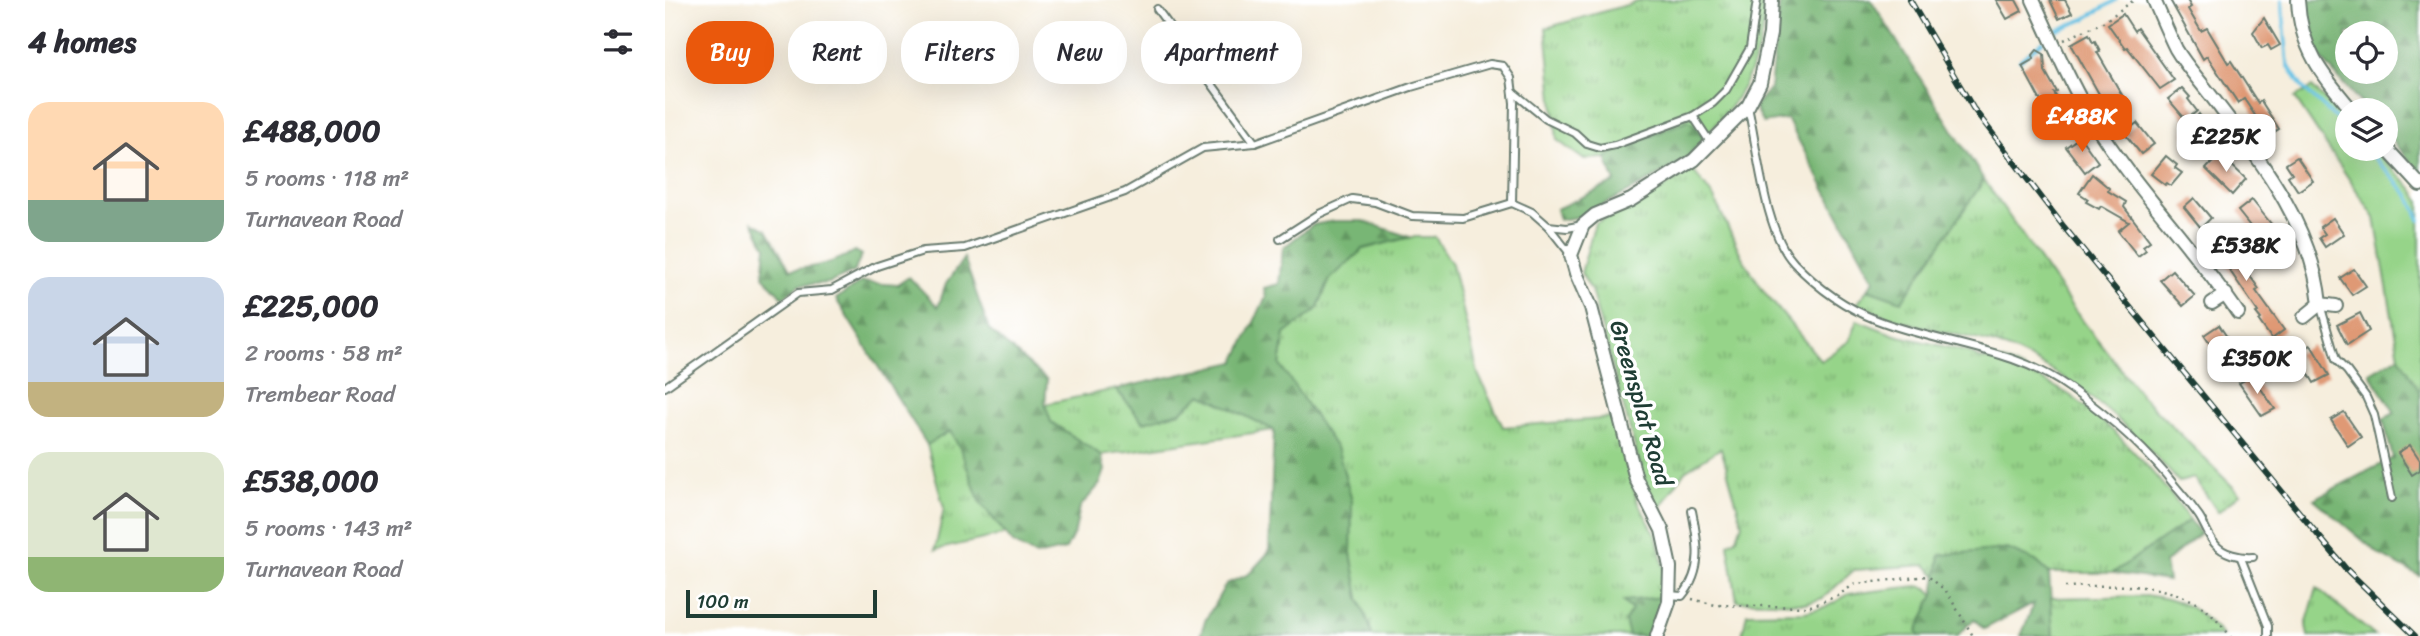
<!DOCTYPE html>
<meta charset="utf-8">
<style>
:root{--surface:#fff;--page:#f7f7f7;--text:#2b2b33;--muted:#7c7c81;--accent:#ea580c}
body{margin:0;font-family:Sriracha,sans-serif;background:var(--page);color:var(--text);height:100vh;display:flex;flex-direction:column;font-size:26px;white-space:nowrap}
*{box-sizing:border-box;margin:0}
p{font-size:23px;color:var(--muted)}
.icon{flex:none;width:38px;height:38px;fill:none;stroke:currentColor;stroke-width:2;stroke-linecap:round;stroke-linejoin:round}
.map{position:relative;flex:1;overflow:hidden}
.drawer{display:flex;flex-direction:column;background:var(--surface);width:665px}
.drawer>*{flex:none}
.hud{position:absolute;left:21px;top:21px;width:665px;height:63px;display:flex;gap:14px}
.tools{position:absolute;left:1670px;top:21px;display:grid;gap:14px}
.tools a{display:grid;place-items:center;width:63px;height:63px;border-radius:50%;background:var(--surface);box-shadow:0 7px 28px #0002;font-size:35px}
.scale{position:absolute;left:21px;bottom:18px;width:191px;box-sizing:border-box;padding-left:7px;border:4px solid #1f3d34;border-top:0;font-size:19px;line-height:24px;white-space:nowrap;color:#1f3d34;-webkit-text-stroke:5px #fff;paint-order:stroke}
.price{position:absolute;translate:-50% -60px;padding:0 16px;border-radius:14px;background:#fff;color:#222;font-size:23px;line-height:46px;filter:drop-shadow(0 2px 4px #0008)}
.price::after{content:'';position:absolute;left:50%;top:42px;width:21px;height:16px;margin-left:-10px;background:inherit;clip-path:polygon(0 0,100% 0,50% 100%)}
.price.on{background:var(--accent);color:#fff}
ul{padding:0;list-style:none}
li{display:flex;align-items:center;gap:21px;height:175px;padding:0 28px}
li span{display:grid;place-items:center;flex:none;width:196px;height:140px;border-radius:21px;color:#555}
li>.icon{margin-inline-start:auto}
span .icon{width:84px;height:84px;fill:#fffc;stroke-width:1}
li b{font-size:30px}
h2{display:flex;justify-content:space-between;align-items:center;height:84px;padding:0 28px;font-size:30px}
.chip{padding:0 24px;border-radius:28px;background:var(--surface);box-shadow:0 7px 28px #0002;font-size:24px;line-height:63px}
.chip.on{background:var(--accent);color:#fff}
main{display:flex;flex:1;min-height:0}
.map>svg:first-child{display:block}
.grass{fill:url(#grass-tufts);stroke:#5a885e;stroke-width:2}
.forest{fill:url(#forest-firs);stroke:#4c7a54;stroke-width:2;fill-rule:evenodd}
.green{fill:#96d489;stroke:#5a885e;stroke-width:2}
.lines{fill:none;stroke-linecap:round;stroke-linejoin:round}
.stream{stroke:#67c3e5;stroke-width:3.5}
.building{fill:#df9975}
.lane-casing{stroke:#6a7b6f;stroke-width:10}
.street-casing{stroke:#6a7b6f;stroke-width:16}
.path{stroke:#6a7b6f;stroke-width:2.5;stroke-dasharray:2 5;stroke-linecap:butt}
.lane{stroke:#fff;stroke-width:6}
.street{stroke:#fff;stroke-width:12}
.rail-casing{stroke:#1f3d34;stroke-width:6}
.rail{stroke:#fff;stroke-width:3.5;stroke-dasharray:10;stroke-linecap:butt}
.labels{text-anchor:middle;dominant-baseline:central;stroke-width:7;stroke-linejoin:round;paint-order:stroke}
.street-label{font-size:24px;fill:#1f3d34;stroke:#fff}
</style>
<main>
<section class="drawer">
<h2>4 homes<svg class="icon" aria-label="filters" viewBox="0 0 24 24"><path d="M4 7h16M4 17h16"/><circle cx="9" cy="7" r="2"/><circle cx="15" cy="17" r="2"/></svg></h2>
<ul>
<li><span style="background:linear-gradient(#ffd9b3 70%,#7fa58c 0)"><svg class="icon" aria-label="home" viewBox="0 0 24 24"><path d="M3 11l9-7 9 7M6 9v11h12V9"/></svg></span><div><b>£488,000</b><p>5 rooms · 118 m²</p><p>Turnavean Road</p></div></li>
<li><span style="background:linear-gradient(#c9d6e8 75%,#c2b280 0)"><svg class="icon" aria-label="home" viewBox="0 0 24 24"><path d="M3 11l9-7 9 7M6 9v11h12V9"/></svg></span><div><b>£225,000</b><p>2 rooms · 58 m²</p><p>Trembear Road</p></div></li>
<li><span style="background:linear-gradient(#dfe7d0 75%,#8fb573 0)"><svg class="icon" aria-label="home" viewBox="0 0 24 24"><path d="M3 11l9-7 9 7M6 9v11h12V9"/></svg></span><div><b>£538,000</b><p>5 rooms · 143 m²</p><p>Turnavean Road</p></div></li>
</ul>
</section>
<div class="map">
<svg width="1755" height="636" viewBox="0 0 1755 636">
<defs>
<pattern id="grass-tufts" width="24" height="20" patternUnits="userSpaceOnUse" patternTransform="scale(1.75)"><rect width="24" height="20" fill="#96d489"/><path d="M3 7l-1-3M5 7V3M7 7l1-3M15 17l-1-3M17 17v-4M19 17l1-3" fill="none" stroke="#7aad71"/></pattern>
<pattern id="forest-firs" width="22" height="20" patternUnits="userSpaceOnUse" patternTransform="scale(1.75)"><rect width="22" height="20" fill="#78b675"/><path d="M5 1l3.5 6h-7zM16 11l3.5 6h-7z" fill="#629561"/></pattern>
</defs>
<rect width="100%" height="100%" fill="#fff"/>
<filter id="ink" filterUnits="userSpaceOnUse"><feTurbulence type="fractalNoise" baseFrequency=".0143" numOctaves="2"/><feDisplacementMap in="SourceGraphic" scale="14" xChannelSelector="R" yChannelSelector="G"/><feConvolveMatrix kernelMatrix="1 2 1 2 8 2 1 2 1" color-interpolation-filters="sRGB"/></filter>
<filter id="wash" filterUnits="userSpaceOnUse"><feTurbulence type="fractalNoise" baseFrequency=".00686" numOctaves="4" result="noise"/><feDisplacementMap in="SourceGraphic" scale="28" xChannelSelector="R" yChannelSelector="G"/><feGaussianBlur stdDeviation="1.57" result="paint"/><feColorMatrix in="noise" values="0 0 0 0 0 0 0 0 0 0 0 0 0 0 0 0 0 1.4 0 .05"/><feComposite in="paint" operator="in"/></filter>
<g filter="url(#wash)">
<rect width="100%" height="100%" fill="#f6eedd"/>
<!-- grass -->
<g class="grass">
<path d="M 979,0 L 1101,0 C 1099,42 1086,81 1060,114 C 1053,122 1045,130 1038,139 L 1029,125 L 953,150 L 941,158 L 918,159 L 892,140 L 881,28 Z"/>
<path d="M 1027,169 L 1049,198 L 1077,257 L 1100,293 L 1156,361 L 1184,341 L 1192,320 L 1230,335 L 1303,352 L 1318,360 C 1334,356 1354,367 1368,375 C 1380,382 1394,388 1406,396 C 1453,430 1491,473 1525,520 L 1448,573 L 1384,573 L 1371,561 L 1275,555 L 1272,576 L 1261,565 L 1189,570 L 1158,598 L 1142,603 L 1072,601 L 1063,544 L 1072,538 L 1077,523 L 1056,448 L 1020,471 L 994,509 L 982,490 L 926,290 L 916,273 L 930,223 L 984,198 Z"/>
<path d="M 1319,180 L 1410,311 L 1476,395 L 1575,494 L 1553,512 L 1529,478 L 1514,482 C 1468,430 1415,380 1351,352 C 1330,342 1306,338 1284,333 C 1252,326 1221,318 1191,304 L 1203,289 L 1237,301 Z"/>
<polygon points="745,237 770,237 787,264 813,374 838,427 947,418 973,503 991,535 999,568 999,597 959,602 967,610 960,621 964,636 706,636 705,627 694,598 686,553 687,501 615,365 620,334 652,309 665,279 698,249"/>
<polygon points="451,389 478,422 515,412 537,394 609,430 436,455 386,422 380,404"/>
<polygon points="285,431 295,448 315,502 341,534 270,550 279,508 262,445"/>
<polygon points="1252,586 1262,588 1269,595 1252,631 1254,636 1077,636 1082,613 1140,612 1163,606 1184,594"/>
<polygon points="1652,588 1710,636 1643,636 1641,625"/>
<path d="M 1487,596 C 1526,603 1530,608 1558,636 L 1388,636 L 1386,598 Z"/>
</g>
<!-- forest -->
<g class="forest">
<polygon points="1115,0 1206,0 1319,180 1237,301 1203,289 1209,280 1122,119 1098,123 1089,107 1105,88"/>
<path d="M 1643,0 L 1755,0 L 1755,174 L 1720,131 L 1720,110 L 1702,110 L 1653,55 L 1644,29 ZM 1682,33 L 1720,33 L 1720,72 L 1682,72 Z"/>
<polygon points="1023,120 1029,125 1038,139 1021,159 975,186 914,217 894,220 891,209 950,182 941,158 953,150"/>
<polygon points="669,221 698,221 745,237 698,249 665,279 652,309 620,334 615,365 673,451 687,501 686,553 694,598 705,627 706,636 535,636 540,621 561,584 584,574 604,552 609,430 537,394 515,412 478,422 451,389 570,362 601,297 599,288 614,284 618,248 647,225"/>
<path d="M 88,222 L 102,230 L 125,270 C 149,267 170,263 190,251 L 197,255 L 189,272 L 164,283 L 135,285 L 118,298 L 98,276 L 101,247 Z"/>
<polygon points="299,258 324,330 382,380 380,404 386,422 436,455 440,470 435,484 415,507 410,531 401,549 371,556 348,543 315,502 295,448 285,431 262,445 171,299 196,282 232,285 244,277 273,307 281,284"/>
<polygon points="1734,356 1755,393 1755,576 1715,555 1649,499 1728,458 1718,419 1730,413 1705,373"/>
<polygon points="1525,520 1535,533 1500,563 1503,581 1448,573"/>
<polygon points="1342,549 1371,561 1384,573 1388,636 1356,636 1369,603 1319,629 1309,619 1292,636 1254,636 1252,631 1269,595 1275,555"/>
<polygon points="999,597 984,636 964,636 960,621 967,610 958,601"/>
</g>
<!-- green -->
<polygon class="green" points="1647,87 1682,121 1682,149 1709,149 1748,189 1755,201 1755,393 1734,356 1710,218 1630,98"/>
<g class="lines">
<!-- stream -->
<g class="stream">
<polyline points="1617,0 1623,65 1637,87 1682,129"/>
<polyline points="1392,30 1420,19 1451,0"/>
<polyline points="1355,60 1378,41"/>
<polyline points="1701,149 1744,195 1755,220"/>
</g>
</g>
<g id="blocks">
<!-- building -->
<g class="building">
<polygon points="1331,0 1351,0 1357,11 1342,19"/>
<polygon points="1385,0 1400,0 1407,13 1394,19"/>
<polygon points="1505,0 1522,0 1526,7 1523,9 1536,31 1542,28 1563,63 1566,61 1593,103 1596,101 1614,129 1597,140 1591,130 1597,126 1579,99 1573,103 1542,56 1538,59"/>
<polygon points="1458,14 1469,31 1472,28 1509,80 1495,89 1462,47 1460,48 1443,24"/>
<polygon points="1599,18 1615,45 1606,50 1603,45 1597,48 1588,32"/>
<polygon points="1424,34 1428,42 1430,41 1435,51 1432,52 1464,107 1447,117 1406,44"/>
<polygon points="1372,50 1379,54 1380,71 1392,92 1389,93 1402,115 1388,124 1357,66 1369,59 1368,55"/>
<polygon points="1517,88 1525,97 1523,99 1532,111 1521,120 1503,99"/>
<polygon points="1534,114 1547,133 1528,146 1519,133"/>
<polygon points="1472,123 1489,144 1476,154 1459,133"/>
<polygon points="1415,137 1433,162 1420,172 1401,147"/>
<polygon points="1555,154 1581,179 1567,195 1541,169"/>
<polygon points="1501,156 1512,165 1510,168 1517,173 1506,186 1502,183 1500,185 1486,174"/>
<polygon points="1632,157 1648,181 1633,191 1623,176 1627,173 1621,164"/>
<polygon points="1427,174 1444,188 1443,191 1461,202 1459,207 1485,241 1478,246 1481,250 1473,256 1453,231 1464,222 1436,206 1434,209 1421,202 1423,199 1414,193"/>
<polygon points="1529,198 1546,218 1536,228 1519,207"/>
<polygon points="1587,200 1607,225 1623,252 1610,261 1600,245 1573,211"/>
<polygon points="1668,218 1679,234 1660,247 1654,238 1660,234 1655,227"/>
<polygon points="1552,228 1594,289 1591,291 1619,330 1607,339 1594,321 1596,319 1591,313 1593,312 1546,243 1547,241 1542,235"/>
<polygon points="1689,269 1701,286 1687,295 1675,278"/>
<polygon points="1507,270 1530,296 1518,306 1495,280"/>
<polygon points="1695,313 1704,331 1682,345 1672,325"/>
<polygon points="1554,325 1572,352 1557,362 1539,335"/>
<polygon points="1646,345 1664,375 1649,383 1632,354"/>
<polygon points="1587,376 1610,409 1597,416 1574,383"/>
<polygon points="1679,412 1696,437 1683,446 1666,420"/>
<polygon points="1745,445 1755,460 1755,470 1747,475 1733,453"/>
</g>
</g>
</g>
<g filter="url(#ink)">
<use href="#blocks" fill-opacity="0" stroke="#6a7b6f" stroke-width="2"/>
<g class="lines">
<!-- lane casing -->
<g class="lane-casing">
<g id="lane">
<polyline points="492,9 590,143"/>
<polyline points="848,92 881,119 910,133 922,144 935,148 950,145 1028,116 1048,103 1061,90 1085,48 1092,0"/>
<path d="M 1083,107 C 1093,150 1099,231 1129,263 C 1152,287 1181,308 1212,320 C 1277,345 1349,347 1406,389 C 1445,417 1481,448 1511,487 C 1519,496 1527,506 1534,516 C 1540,525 1543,536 1550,544 C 1558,554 1576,558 1588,557"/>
<polyline points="1028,116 1045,142"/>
<polyline points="883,226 906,255"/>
<polyline points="615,239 654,214 687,199 710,202 747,216 798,218 847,203 867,212 883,226 902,228 918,225"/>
<polyline points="1655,304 1671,360 1682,371 1701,397 1709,415 1727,498"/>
<polyline points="0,387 133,293 167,290 212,266 258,251 300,248 460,192 538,148 590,143 746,87 825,64 838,66 846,78 849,103 847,203"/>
<polyline points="1576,558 1603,626 1603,636"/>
<path d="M 1004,595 L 1017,596 C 1039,570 1033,541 1027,511"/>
</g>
</g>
<!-- street casing -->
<g class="street-casing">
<g id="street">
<path d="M 1368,0 C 1386,38 1403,80 1425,116 C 1468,186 1527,245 1573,313"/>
<path d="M 1489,0 C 1496,16 1503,33 1511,49 C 1521,66 1535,81 1547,97 C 1594,159 1647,223 1655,304"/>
<path d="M 1633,0 C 1635,48 1657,75 1687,110"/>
<polyline points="1720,147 1755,185"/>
<polyline points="1547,303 1561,294"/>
<polyline points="1639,317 1655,304 1671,306"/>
<polyline points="992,636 1004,602 1005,567 997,530 971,479 926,307 911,273 906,255 918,225 930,215 966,200 1029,160 1083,106 1095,83 1105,34 1107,0"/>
</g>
</g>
<!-- path -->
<g class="path">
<polyline points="1399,40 1440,21 1469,0"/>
<path d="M 1400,587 C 1444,586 1495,580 1535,605 C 1546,612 1556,626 1566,636"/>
<polyline points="1027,599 1050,605 1143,607 1172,596 1190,584 1263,576 1281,591 1308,636"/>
</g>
<!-- lane -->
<use href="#lane" class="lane"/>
<!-- street -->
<use href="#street" class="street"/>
<!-- rail casing -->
<g class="rail-casing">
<polyline id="rail" points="1245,0 1308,108 1399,227 1681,569 1750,636"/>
</g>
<!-- rail -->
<use href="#rail" class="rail"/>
</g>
</g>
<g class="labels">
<!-- street labels -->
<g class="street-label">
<text transform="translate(976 403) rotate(74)">Greensplat Road</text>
</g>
</g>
</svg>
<div class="tools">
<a><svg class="icon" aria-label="locate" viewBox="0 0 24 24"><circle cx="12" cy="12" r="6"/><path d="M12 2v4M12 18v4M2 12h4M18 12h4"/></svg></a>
<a><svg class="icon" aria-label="layers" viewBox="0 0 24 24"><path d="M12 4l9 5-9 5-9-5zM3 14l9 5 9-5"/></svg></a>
</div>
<div class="scale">100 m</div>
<b class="price on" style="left:1417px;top:154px">£488K</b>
<b class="price" style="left:1561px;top:174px">£225K</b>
<b class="price" style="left:1581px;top:283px">£538K</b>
<b class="price" style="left:1592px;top:396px">£350K</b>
<div class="hud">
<a class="chip on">Buy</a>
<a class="chip">Rent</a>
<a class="chip">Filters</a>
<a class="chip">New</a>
<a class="chip">Apartment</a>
</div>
</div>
</main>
